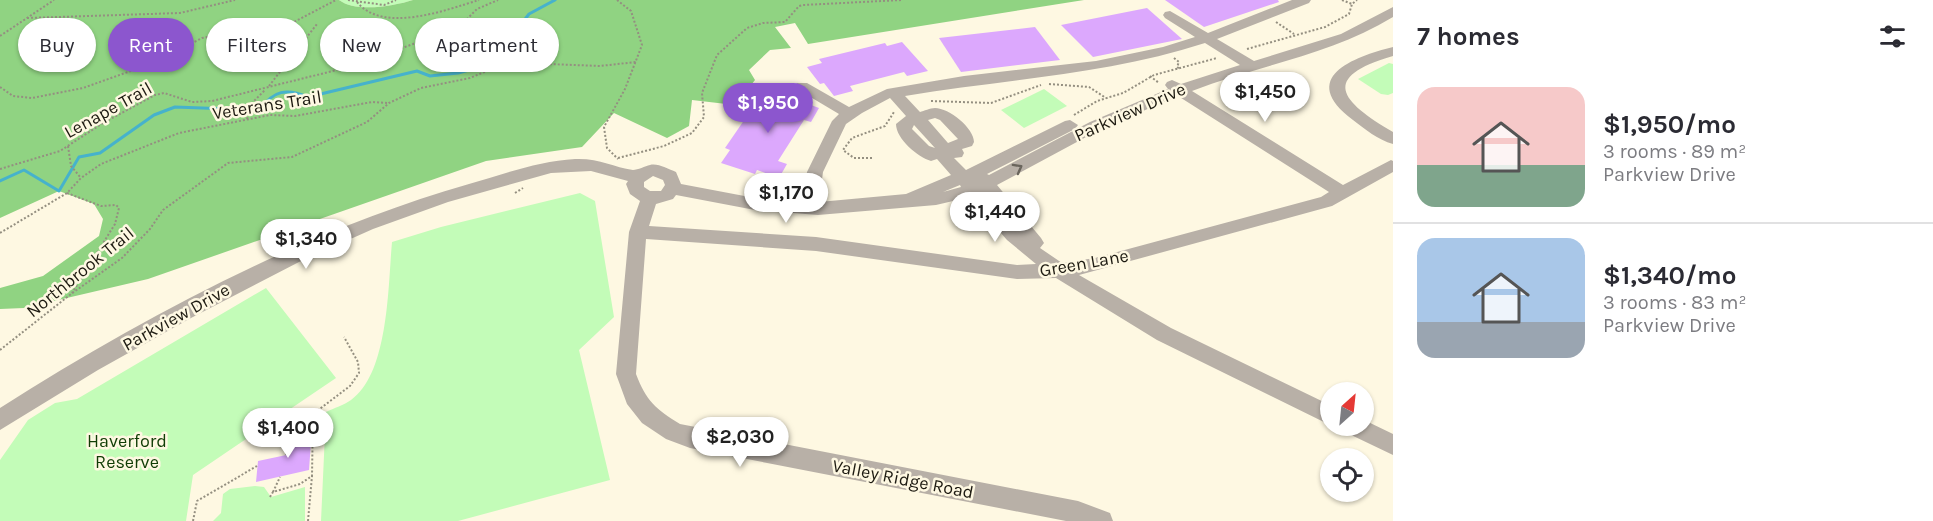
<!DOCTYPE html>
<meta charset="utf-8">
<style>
:root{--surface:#fff;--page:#f7f7f7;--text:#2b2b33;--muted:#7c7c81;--line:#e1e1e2;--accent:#8c56ce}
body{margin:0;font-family:Karla,sans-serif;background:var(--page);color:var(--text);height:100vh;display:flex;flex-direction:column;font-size:22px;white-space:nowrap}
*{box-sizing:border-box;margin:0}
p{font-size:20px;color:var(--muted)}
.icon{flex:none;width:33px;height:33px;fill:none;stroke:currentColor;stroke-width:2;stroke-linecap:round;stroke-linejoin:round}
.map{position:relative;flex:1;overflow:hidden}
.details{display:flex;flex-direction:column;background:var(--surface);width:540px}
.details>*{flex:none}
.hud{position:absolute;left:18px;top:18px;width:570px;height:54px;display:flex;gap:12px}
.needle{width:39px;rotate:27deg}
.buttons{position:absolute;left:1320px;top:382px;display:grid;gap:12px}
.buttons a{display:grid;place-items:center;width:54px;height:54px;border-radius:50%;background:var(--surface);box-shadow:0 2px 4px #0004;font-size:30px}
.price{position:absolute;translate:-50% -51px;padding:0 14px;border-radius:21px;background:#fff;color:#222;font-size:20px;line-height:39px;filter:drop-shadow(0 2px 3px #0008)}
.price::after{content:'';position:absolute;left:50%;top:36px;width:18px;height:14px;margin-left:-9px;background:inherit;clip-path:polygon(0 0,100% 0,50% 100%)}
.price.selected{background:var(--accent);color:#fff}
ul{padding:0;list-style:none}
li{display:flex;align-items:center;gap:18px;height:150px;padding:0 24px}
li+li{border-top:2px solid var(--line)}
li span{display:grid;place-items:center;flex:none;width:168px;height:120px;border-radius:18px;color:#555}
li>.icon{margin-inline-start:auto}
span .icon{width:72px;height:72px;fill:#fffc;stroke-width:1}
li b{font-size:26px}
h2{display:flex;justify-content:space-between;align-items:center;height:72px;padding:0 24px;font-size:26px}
.pill{padding:0 21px;border-radius:27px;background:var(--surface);box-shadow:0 2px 4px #0004;font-size:21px;line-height:54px}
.pill.selected{background:var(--accent);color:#fff}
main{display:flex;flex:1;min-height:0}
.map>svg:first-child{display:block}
.green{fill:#c3fcb8}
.forest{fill:#90d382}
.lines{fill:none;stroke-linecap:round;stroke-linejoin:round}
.stream{stroke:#46b2cc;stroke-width:3}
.building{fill:#dca8fd}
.path{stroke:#948f80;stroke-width:2;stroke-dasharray:2 2;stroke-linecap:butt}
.minor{fill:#b8b0a7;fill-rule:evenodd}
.oneway{stroke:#6a655c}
.labels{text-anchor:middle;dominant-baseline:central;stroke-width:5;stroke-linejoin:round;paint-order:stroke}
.street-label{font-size:18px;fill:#1d1a11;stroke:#fef8e2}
.park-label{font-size:18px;fill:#103d05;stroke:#fef8e2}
</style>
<main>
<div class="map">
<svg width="1393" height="521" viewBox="0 0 1393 521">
<rect width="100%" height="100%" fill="#fef8e2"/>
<!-- green -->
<g class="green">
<path d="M 339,0 L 413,0 C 394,6 356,13 339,0 Z"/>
<polygon points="1389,63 1393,64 1393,93 1388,95 1381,94 1358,79"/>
<polygon points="1044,89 1067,106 1024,128 1001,110"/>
<path d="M 580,193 L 595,201 L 614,317 L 579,350 L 610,480 L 458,521 L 321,521 L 326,412 C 334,408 344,405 351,400 C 389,373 388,285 392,242 L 441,227 Z"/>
<polygon points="266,288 336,378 193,475 186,521 0,521 0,460 28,420 55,403 77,399"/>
<polygon points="255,486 264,487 271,497 305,487 305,521 213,521 221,513 223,494 230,489"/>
</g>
<!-- forest -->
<path class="forest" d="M 0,0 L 339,0 C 356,13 394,6 413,0 L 1084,0 L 808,44 L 795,23 L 775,27 L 791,48 L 770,50 L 749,70 L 755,80 L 735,105 L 692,100 L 689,126 L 667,138 L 614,113 L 582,147 L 486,161 L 148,279 L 24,308 L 0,309 L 0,288 L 43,276 L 99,236 L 103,219 L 94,204 L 59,191 L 0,218 Z"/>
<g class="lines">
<!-- stream -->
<path class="stream" d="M 0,181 L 24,170 L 59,191 L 79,157 L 100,153 L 154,115 L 175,107 L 229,109 L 240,113 L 260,110 C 273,90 287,88 308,97 L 417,71 L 430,76 L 458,73 L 484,66 L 509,40 L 529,14 L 555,0"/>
</g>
<!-- building -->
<g class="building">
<polygon points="1165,0 1278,0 1279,2 1204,27"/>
<polygon points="1147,8 1182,39 1093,57 1061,25"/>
<polygon points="1035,27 1060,60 961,72 939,38"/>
<polygon points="902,42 928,71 907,76 904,72 850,86 853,91 834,96 824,83 820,84 807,67 822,63 819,59 885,43 887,46"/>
<polygon points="771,90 819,108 811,122 804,120 778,161 787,164 779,178 757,170 755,174 721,163 730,150 725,148 758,100 763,101"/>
<polygon points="312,429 309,470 256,482 258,461 291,454 293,433"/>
</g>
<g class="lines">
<!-- path -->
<g class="path">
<polyline points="348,0 384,5 396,0"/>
<polyline points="617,0 631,11 642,45 625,89 604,127 607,148 618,159"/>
<polyline points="1342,0 1352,4"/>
<path d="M 357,2 C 383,34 446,10 479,0"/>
<polyline points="27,18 180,13 235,0"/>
<polyline points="1276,22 1294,34"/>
<polyline points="0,36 54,0"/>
<polyline points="1247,49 1325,27 1349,14 1352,4 1357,0"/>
<polyline points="1174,58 1179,62 1177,67 1180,69"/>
<polyline points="1150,76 1159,83"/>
<polyline points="1049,84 1089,87 1106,98"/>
<polyline points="269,86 317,24"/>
<polyline points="0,87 13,96 32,98 83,88 156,62 202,38 218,35 258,36 271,34 336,0"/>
<polyline points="931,101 991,103 1041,85"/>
<polyline points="1074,115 1097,101 1123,93 1154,75 1217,58"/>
<polyline points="247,119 252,103 265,90"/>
<polyline points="68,146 71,166 81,178"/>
<polyline points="618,158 664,146 692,133 704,117 702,93 717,55 747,28 763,23 785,22 799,6 803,5 902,0"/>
<polyline points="872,158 854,158 843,150 852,138 885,126 894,112"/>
<polyline points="0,169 60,151 103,123 155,95 164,93 192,102 212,101 357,65 413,44 467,19 477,9 498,0"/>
<polyline points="67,193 101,206 116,205 119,208 115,224 72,293"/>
<polyline points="515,193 523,188"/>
<polyline points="0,233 67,193 81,178 101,164 179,133 270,115 295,116 372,102 389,103"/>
<polyline points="0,350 71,294 122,258 150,229 163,210 228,163 292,157 367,122 389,103 421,88 470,78 492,69 522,63 600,66 636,62"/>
<polyline points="286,455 289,435 312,415"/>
<polyline points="273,492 280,477"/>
<polyline points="270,497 273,492 300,484 312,476 313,414 350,386 359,373 358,362 344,337"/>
<polyline points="193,521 197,501 257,466"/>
<polyline points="308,521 312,476"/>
</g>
<!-- minor -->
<g class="minor">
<path d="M 1292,0 L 1311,0 L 1309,3 L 1217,39 L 1254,61 L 1341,34 L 1393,7 L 1393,17 C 1331,55 1259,65 1192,91 L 1343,185 L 1391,160 L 1393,161 L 1393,172 L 1332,206 L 1079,275 L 1171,328 L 1330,405 L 1330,425 L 1157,340 L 1056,278 L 1017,279 L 816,251 L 646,239 L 636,374 C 646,401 656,409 680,424 L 1078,501 L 1110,513 L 1113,521 L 1066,521 L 690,448 L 666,439 L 642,423 L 627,404 L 616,374 L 629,232 L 640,201 L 630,194 L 626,184 L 628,181 L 591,171 L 551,173 L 448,202 L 373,229 L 299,262 L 191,318 L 98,370 L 0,430 L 0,408 C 144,316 305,231 469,184 C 504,174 539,161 575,159 C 599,158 613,167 633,170 C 638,170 645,166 650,165 C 658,163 668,169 676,172 L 681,184 L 755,198 L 802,202 L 807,172 L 832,121 L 839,114 L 797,89 L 795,86 L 797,83 L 807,83 L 849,107 L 887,89 L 964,76 L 1096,61 L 1163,47 L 1195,37 L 1165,18 L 1163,15 L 1165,12 L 1170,11 L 1208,33 ZM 1205,43 L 1240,65 L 1181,84 L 1172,80 L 1167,82 L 1165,85 L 1168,89 L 1090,122 L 989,175 L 987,174 L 1075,129 L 1078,125 L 1070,120 L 1065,121 L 966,170 L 954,158 L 962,157 L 964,153 L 962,149 L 972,146 L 974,142 C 974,128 949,108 935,108 C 930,108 924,111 920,112 L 905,96 C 1005,79 1107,75 1205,43 ZM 1178,96 L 1329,192 L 1321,197 L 1095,258 L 1062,263 L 1040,248 L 1044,243 L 1041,238 L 997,185 L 1101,129 ZM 890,98 L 906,116 L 896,124 C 896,139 918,157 931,161 L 937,159 L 951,175 L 906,194 L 819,202 L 823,172 L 846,124 L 862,113 ZM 935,118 L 940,120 L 958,139 L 948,143 L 928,120 ZM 914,125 L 935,148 L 929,146 L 912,129 ZM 653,176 L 663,180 L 665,185 L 661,191 L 650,191 L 644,187 L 644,182 ZM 960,185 L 961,187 L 943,192 ZM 676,195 L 755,210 L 818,215 L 936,205 L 970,197 L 1007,240 L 1036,264 L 1017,265 L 816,237 L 649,226 L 656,204 L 673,199 Z"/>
<path d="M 1393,47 L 1393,56 C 1320,77 1340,101 1393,132 L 1393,144 C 1378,140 1365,129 1353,120 C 1297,78 1353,57 1393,47 Z"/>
<polygon points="1364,420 1393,434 1393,455 1347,433 1343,426 1364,426"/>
</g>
</g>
<!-- one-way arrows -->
<defs><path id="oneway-chevron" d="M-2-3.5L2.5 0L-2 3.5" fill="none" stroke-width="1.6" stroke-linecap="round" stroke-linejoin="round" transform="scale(1.5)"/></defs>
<use class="oneway" href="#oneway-chevron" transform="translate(1018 168) rotate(-29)"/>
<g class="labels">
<!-- street labels -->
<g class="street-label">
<text transform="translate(267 105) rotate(-9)">Veterans Trail</text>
<text transform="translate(108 110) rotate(-29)">Lenape Trail</text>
<text transform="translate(1130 112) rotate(-24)">Parkview Drive</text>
<text transform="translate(1084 263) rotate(-10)">Green Lane</text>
<text transform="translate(80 272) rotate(-39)">Northbrook Trail</text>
<text transform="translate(176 317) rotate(-29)">Parkview Drive</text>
<text transform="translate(903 479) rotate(11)">Valley Ridge Road</text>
</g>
<!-- park labels -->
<g class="park-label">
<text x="127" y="441">Haverford<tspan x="127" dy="21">Reserve</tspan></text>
</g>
</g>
</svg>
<div class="buttons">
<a><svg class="needle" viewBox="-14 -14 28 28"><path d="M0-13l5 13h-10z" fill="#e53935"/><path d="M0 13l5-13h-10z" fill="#7c7c81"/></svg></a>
<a><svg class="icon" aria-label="locate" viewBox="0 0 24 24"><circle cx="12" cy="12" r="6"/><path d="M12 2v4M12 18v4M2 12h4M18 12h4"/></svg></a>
</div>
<b class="price" style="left:1265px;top:123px">$1,450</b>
<b class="price selected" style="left:768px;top:134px">$1,950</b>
<b class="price" style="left:786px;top:224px">$1,170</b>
<b class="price" style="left:995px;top:243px">$1,440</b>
<b class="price" style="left:306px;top:270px">$1,340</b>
<b class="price" style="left:288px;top:459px">$1,400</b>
<b class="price" style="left:740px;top:468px">$2,030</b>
<div class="hud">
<a class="pill">Buy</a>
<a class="pill selected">Rent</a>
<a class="pill">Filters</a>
<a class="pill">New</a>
<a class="pill">Apartment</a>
</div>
</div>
<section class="details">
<h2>7 homes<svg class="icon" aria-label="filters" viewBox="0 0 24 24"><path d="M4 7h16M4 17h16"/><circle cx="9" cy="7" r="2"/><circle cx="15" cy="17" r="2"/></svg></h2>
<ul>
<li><span style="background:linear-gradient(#f6c9c9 65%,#7fa58c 0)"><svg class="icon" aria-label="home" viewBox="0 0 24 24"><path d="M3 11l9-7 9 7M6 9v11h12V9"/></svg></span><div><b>$1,950/mo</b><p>3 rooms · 89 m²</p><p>Parkview Drive</p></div></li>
<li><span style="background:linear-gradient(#a9c7e8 70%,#9aa5b1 0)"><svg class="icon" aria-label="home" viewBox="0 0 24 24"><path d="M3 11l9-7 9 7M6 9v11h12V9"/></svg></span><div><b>$1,340/mo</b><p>3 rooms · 83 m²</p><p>Parkview Drive</p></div></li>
</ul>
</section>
</main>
